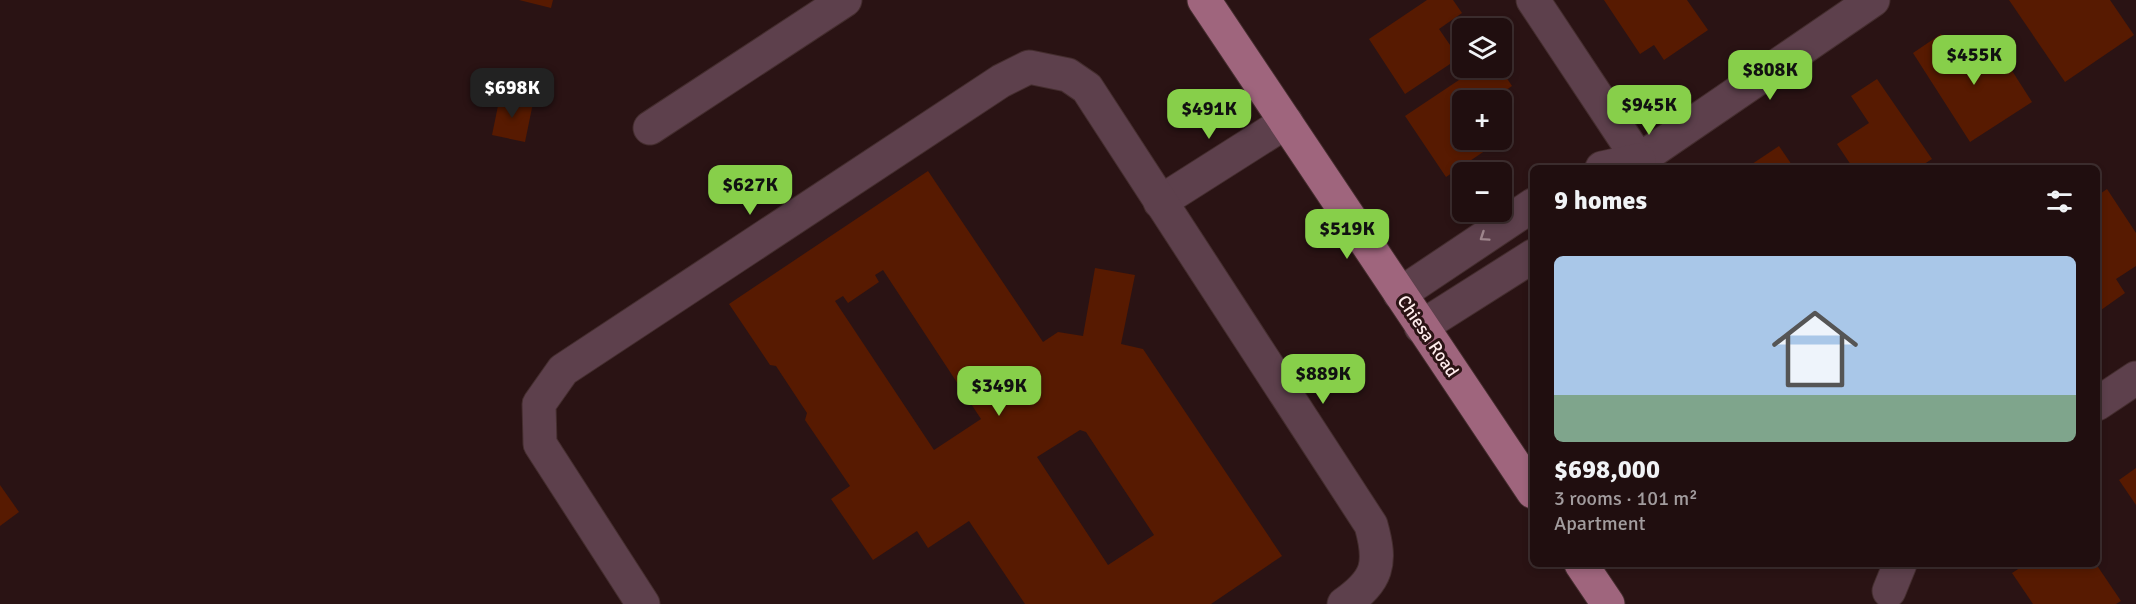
<!DOCTYPE html>
<meta charset="utf-8">
<style>
:root{--surface:#200e0f;--page:#281718;--text:#f1f3f6;--muted:#a29c9e;--line:#3d2e2f;--accent:#87cf4a}
body{margin:0;font-family:Signika,sans-serif;background:var(--page);color:var(--text);height:100vh;display:flex;flex-direction:column;font-size:22px;white-space:nowrap}
*{box-sizing:border-box;margin:0}
p{font-size:20px;color:var(--muted)}
.icon{flex:none;width:33px;height:33px;fill:none;stroke:currentColor;stroke-width:2;stroke-linecap:round;stroke-linejoin:round}
.map{position:relative;flex:1;overflow:hidden}
.details{position:absolute;left:1530px;top:165px;width:570px;height:402px;display:flex;flex-direction:column;background:var(--surface);border-radius:9px;box-shadow:0 3px 9px #0003,0 0 0 2px var(--line)}
.details>*{flex:none}
.tools{position:absolute;left:1452px;top:18px;display:grid;gap:12px}
.tools a{display:grid;place-items:center;width:60px;height:60px;border-radius:9px;background:var(--surface);box-shadow:0 3px 9px #0003,0 0 0 2px var(--line);font-size:30px}
.price{position:absolute;translate:-50% -51px;padding:0 14px;border-radius:12px;background:var(--accent);color:#111;font-size:20px;line-height:39px;filter:drop-shadow(0 2px 3px #0008)}
.price::after{content:'';position:absolute;left:50%;top:36px;width:18px;height:14px;margin-left:-9px;background:inherit;clip-path:polygon(0 0,100% 0,50% 100%)}
.price.selected{background:#222;color:#fff}
ul{padding:0;list-style:none}
li{display:grid;align-content:center;gap:12px;height:318px;padding:0 24px}
li span{display:grid;place-items:center;height:186px;border-radius:9px;color:#555}
li>.icon{margin-inline-start:auto}
span .icon{width:108px;height:108px;fill:#fffc;stroke-width:1}
li b{font-size:26px}
h2{display:flex;justify-content:space-between;align-items:center;height:72px;padding:0 24px;font-size:26px}
.map>svg:first-child{display:block}
.building{fill:#571a01;fill-rule:evenodd}
.lines{fill:none;stroke-linecap:round;stroke-linejoin:round}
.minor-casing{stroke:#442d2e;stroke-width:35}
.major-casing{stroke:#442d2e;stroke-width:35}
.minor{stroke:#5d404c;stroke-width:33}
.major{stroke:#9f657d;stroke-width:33}
.oneway{stroke:#9e858c}
.labels{text-anchor:middle;dominant-baseline:central;stroke-width:6;stroke-linejoin:round;paint-order:stroke}
.street-label{font-size:18px;fill:#ffeded;stroke:#2a1314}
</style>
<div class="map">
<svg width="2136" height="604" viewBox="0 0 2136 604">
<rect width="100%" height="100%" fill="#2a1314"/>
<!-- building -->
<g class="building">
<polygon points="519,0 553,0 551,8"/>
<polygon points="1427,0 1453,0 1462,13 1439,29 1459,58 1405,94 1369,39"/>
<polygon points="1604,0 1687,0 1708,30 1664,60 1654,45 1640,54"/>
<polygon points="2009,0 2110,0 2134,35 2065,82"/>
<polygon points="1941,34 1960,63 1993,41 2032,102 1970,142 1913,53"/>
<polygon points="1477,68 1500,68 1512,86 1491,100 1462,100 1462,140 1501,140 1446,177 1405,116"/>
<polygon points="1877,79 1932,159 1918,168 1853,168 1837,144 1869,123 1851,96"/>
<polygon points="500,96 533,103 525,142 492,135"/>
<polygon points="1779,146 1794,168 1754,168 1752,164"/>
<path d="M 928,171 L 1043,342 L 1058,332 L 1083,336 L 1095,268 L 1135,275 L 1121,344 L 1143,349 L 1282,556 L 1211,604 L 1025,604 L 969,521 L 928,548 L 917,531 L 873,560 L 831,499 L 850,486 L 805,420 L 807,413 L 776,366 L 770,365 L 729,304 ZM 883,270 L 981,419 L 934,450 L 835,301 L 843,296 L 848,303 L 879,282 L 875,275 ZM 1080,430 L 1086,432 L 1154,535 L 1108,565 L 1037,457 Z"/>
<polygon points="2107,189 2136,233 2136,266 2116,279 2125,293 2101,310 2097,304 2097,196"/>
<polygon points="2136,468 2136,505 2119,480"/>
<polygon points="0,485 19,512 0,526"/>
<polygon points="2026,564 2096,564 2121,601 2116,604 2033,604 2012,573"/>
</g>
<g class="lines">
<!-- minor casing -->
<g class="minor-casing">
<g id="minor">
<polyline points="1533,0 1639,160 1873,0"/>
<polyline points="650,128 845,0"/>
<polyline points="1602,168 1639,160 1633,168"/>
<polyline points="1160,202 1286,122"/>
<polyline points="1400,294 1533,205"/>
<polyline points="1421,327 1533,256"/>
<polyline points="2097,404 2136,378"/>
<polyline points="1889,591 1900,564"/>
<path d="M 643,604 L 540,444 L 539,404 L 563,370 L 1001,81 L 1029,67 L 1068,75 L 1087,88 L 1371,525 C 1382,564 1378,580 1344,604"/>
</g>
</g>
<!-- major casing -->
<g class="major-casing">
<g id="major">
<polyline points="1204,0 1533,492"/>
<polyline points="1581,564 1608,604"/>
</g>
</g>
<!-- minor -->
<use href="#minor" class="minor"/>
<!-- major -->
<use href="#major" class="major"/>
</g>
<!-- one-way arrows -->
<defs><path id="oneway-chevron" d="M-2-3.5L2.5 0L-2 3.5" fill="none" stroke-width="1.6" stroke-linecap="round" stroke-linejoin="round" transform="scale(1.5)"/></defs>
<use class="oneway" href="#oneway-chevron" transform="translate(1484 237) rotate(146)"/>
<g class="labels">
<!-- street labels -->
<g class="street-label">
<text transform="translate(1428 336) rotate(56)">Chiesa Road</text>
</g>
</g>
</svg>
<div class="tools">
<a><svg class="icon" aria-label="layers" viewBox="0 0 24 24"><path d="M12 4l9 5-9 5-9-5zM3 14l9 5 9-5"/></svg></a>
<a>+</a>
<a>−</a>
</div>
<b class="price" style="left:1974px;top:86px">$455K</b>
<b class="price" style="left:1770px;top:101px">$808K</b>
<b class="price selected" style="left:512px;top:119px">$698K</b>
<b class="price" style="left:1649px;top:136px">$945K</b>
<b class="price" style="left:1209px;top:140px">$491K</b>
<b class="price" style="left:750px;top:216px">$627K</b>
<b class="price" style="left:1347px;top:260px">$519K</b>
<b class="price" style="left:1323px;top:405px">$889K</b>
<b class="price" style="left:999px;top:417px">$349K</b>
<section class="details">
<h2>9 homes<svg class="icon" aria-label="filters" viewBox="0 0 24 24"><path d="M4 7h16M4 17h16"/><circle cx="9" cy="7" r="2"/><circle cx="15" cy="17" r="2"/></svg></h2>
<ul>
<li><span style="background:linear-gradient(#a9c7e8 75%,#7fa58c 0)"><svg class="icon" aria-label="home" viewBox="0 0 24 24"><path d="M3 11l9-7 9 7M6 9v11h12V9"/></svg></span><div><b>$698,000</b><p>3 rooms · 101 m²</p><p>Apartment</p></div></li>
</ul>
</section>
</div>
